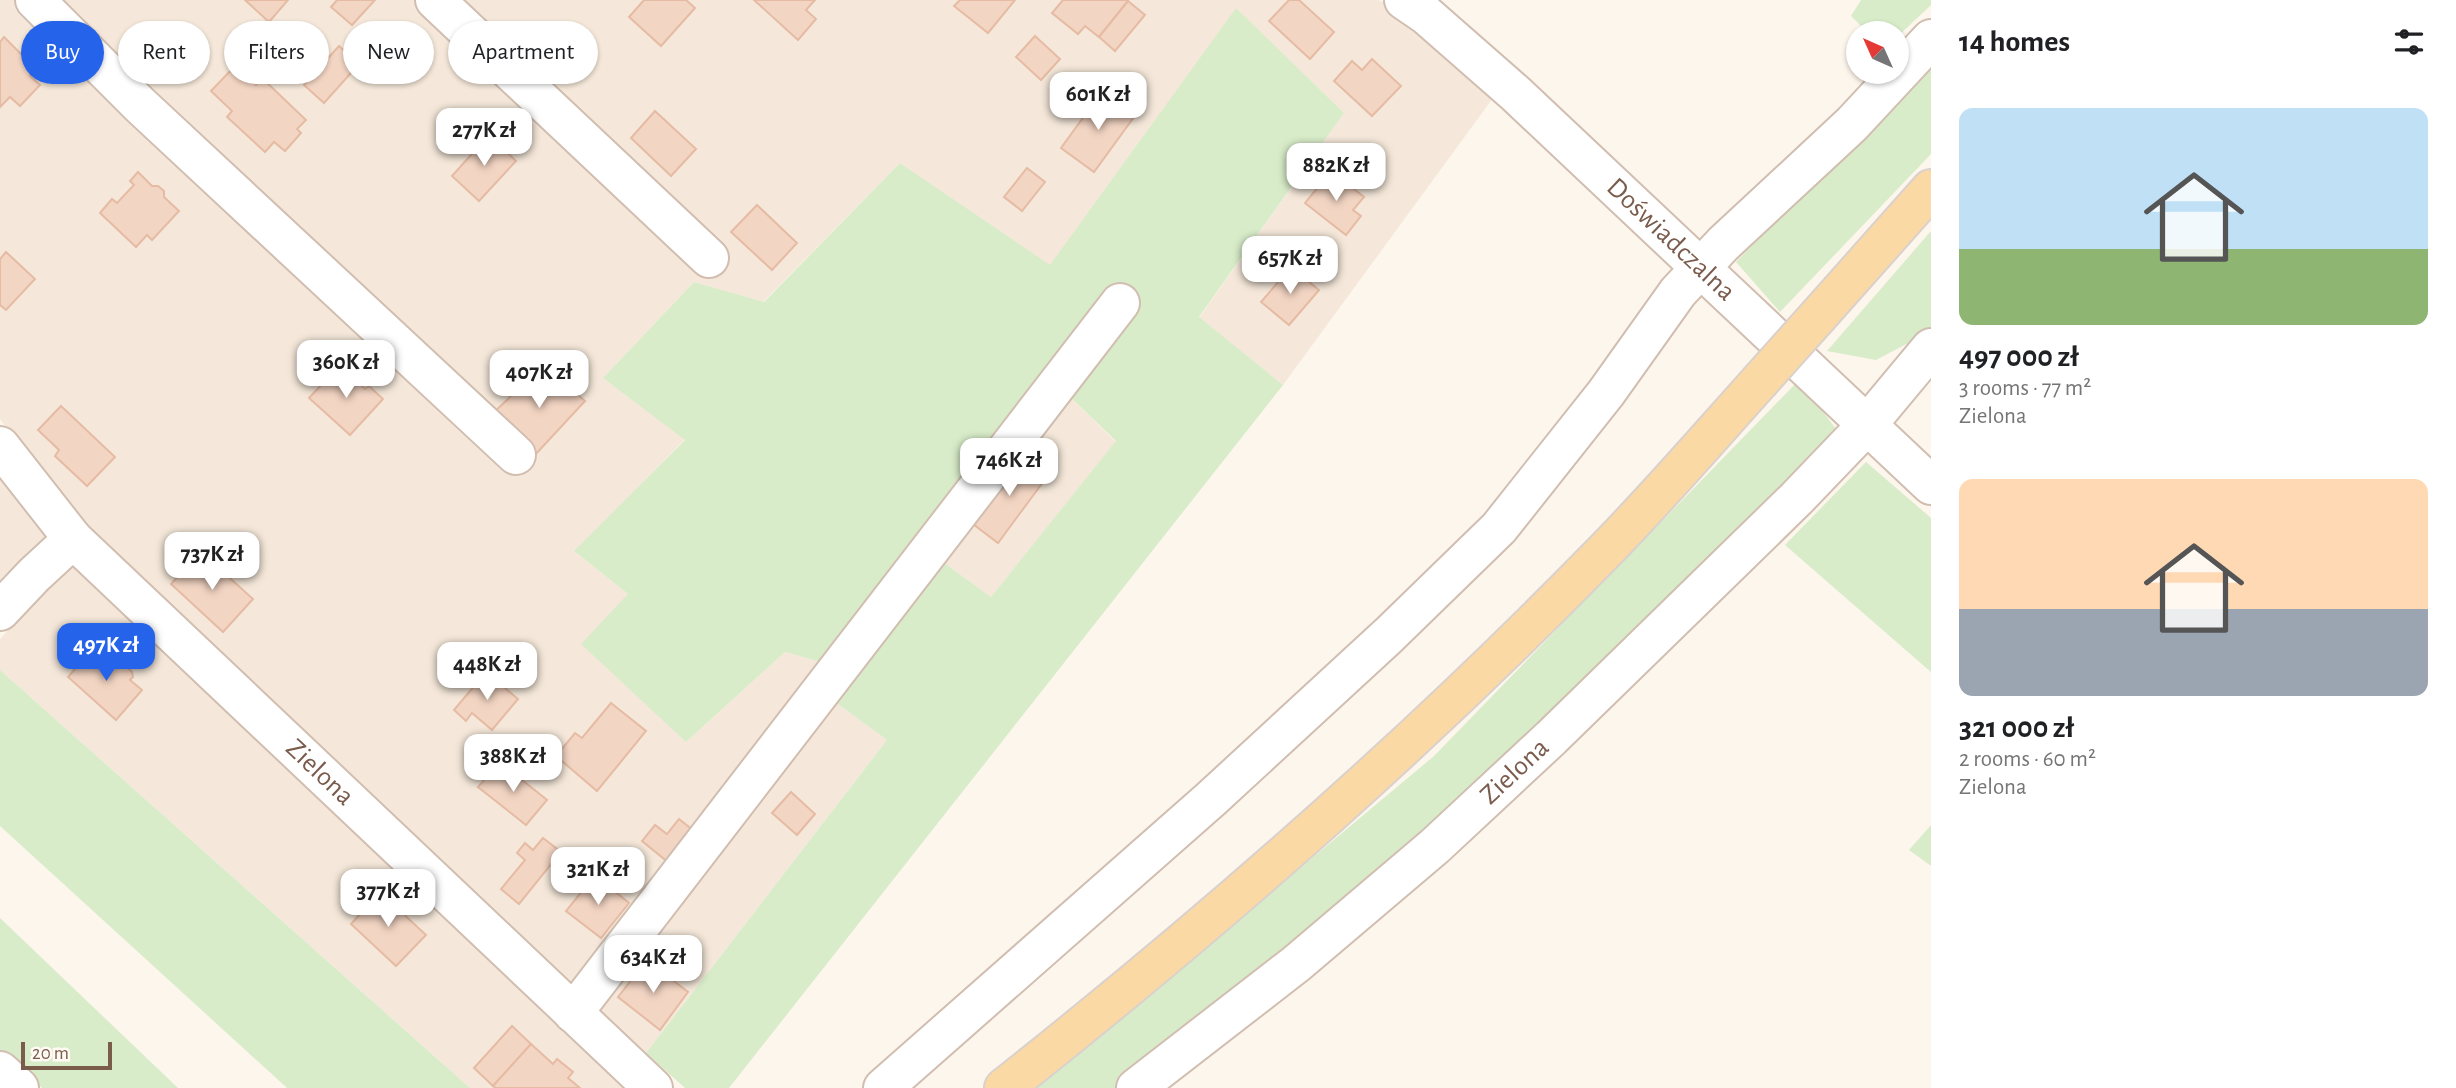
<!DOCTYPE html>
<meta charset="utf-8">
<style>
:root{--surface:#fff;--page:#f6f6f6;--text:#202124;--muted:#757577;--accent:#2563eb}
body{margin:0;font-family:"Alegreya Sans",sans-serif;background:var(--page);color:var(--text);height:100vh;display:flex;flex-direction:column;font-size:26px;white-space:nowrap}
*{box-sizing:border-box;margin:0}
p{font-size:23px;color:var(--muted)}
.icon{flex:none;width:38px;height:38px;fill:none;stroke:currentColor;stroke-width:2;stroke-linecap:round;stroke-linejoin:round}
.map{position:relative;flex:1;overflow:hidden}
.details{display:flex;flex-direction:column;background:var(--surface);width:525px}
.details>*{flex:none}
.hud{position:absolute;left:21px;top:21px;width:665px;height:63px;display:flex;gap:14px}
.needle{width:46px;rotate:315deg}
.tools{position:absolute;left:1846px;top:21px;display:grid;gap:14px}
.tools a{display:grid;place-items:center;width:63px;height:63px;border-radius:50%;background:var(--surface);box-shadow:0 2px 5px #0004;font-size:35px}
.scale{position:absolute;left:21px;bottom:18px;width:91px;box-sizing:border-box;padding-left:7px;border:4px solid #7a5c4d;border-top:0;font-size:19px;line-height:24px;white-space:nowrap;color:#7a5c4d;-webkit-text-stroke:5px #fffaf3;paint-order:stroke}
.price{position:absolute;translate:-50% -60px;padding:0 16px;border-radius:14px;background:#fff;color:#222;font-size:23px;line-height:46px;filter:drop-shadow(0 2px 4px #0008)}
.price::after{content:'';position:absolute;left:50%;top:42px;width:21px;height:16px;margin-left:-10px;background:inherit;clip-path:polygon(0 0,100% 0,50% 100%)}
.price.active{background:var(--accent);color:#fff}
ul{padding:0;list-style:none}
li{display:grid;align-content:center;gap:14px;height:371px;padding:0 28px}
li span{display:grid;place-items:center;height:217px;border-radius:14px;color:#555}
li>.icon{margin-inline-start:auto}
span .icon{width:126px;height:126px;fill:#fffc;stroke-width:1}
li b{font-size:30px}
h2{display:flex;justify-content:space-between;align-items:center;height:84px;padding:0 28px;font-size:30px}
.pill{padding:0 24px;border-radius:32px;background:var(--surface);box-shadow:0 2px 5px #0004;font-size:24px;line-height:63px}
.pill.active{background:var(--accent);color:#fff}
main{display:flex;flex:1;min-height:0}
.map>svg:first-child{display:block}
.residential{fill:#f5e8da}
.green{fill:#d8ecc9}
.building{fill:#f3d5c3;stroke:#e6bba3;stroke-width:2}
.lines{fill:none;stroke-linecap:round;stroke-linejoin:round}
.minor-casing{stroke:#d1beb0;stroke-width:42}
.major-casing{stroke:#dad1cd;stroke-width:42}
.minor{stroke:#fff;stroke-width:38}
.major{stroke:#fbd9a5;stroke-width:38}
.major-bridge-casing{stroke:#dad1cd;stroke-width:42;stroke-linecap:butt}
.major-bridge{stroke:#fbd9a5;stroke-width:38}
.labels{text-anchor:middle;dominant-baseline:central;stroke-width:5;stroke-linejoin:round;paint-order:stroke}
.street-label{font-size:28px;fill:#7a5c4d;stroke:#fffaf3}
</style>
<main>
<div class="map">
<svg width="1931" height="1088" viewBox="0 0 1931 1088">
<rect width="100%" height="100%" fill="#fdf6ec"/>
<!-- residential -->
<g class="residential">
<polygon points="0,0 1378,0 1390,5 1504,83 1283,385 1199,318 1344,113 1236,9 1050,266 900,163 763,302 694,282 603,378 685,439 575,552 628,594 686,742 785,652 828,664 574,995 80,530 0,419"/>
<polygon points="1066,393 1116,442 991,597 939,559"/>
<polygon points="0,453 60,523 0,592"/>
<polygon points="73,560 629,1088 470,1088 0,670 0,639"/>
<polygon points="835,702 887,740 646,1053 597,1007"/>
</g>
<!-- green -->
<g class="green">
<polygon points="1861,0 1931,0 1931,5 1897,37 1897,33 1868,33 1851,16"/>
<polygon points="1236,8 1344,113 1199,317 1283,385 729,1088 685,1088 646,1053 887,740 835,702 939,559 991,597 1116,441 1066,393 828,664 785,652 686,742 581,644 628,594 574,551 685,440 603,378 694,282 764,302 900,163 1050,265"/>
<polygon points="1931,61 1931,154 1780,312 1736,262"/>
<polygon points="1931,231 1931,331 1876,360 1827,351"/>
<polygon points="1799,380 1839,433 1451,810 1119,1088 1037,1088 1434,756"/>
<polygon points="1866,462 1931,518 1931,672 1785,545"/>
<polygon points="0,670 470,1088 287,1088 0,826"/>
<polygon points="1931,825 1931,866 1909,850"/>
<polygon points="0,918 178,1088 42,1088 0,1050"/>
</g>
<!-- building -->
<g class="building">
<polygon points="245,0 288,0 269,22"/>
<polygon points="337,0 375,0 352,25 331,7"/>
<polygon points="644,0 686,0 695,8 661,46 629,17"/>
<polygon points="754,0 815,0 806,10 816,19 798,40"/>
<polygon points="960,0 1015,0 988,33 954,6"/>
<polygon points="1063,0 1127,0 1128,1 1099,37 1085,26 1078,34 1052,13"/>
<polygon points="1289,0 1299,0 1334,32 1310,59 1269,21"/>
<polygon points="1128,1 1145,15 1115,51 1099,37"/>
<polygon points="1035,36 1060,59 1041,80 1016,57"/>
<polygon points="4,37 22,55 26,51 40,65 30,76 40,85 20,106 10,97 0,107 0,42"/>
<polygon points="339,46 359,64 324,103 304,85"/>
<polygon points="1372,59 1401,86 1372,116 1334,81 1352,61 1362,70"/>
<polygon points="235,66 256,85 262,78 306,120 297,129 301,133 285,151 274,142 265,152 227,117 232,111 211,91"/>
<polygon points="1101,93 1134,117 1094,172 1061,148"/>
<polygon points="655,111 696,149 671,176 631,138"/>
<polygon points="489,135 516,161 479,201 452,176"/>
<polygon points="1027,168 1045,182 1022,211 1004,197"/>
<polygon points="1331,171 1364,197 1353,210 1361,216 1346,235 1305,203"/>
<polygon points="138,172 152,186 158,186 164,191 164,197 179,211 152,240 147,235 136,247 100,213 112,199 117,203 134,185 130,181"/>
<polygon points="757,205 797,243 772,270 731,232"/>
<polygon points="6,252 35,279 6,310 0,305 0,259"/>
<polygon points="1291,267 1319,290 1289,325 1261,302"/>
<polygon points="340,365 365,389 369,386 383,399 350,435 309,398"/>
<polygon points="544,365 585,401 534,456 492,414"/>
<polygon points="61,406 115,457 87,486 55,456 59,450 38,430"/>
<polygon points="1020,452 1049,474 998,543 969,521"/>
<polygon points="201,552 253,599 223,632 171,584"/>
<polygon points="94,647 118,668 120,666 126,666 132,672 133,677 130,680 142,690 116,720 68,677"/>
<polygon points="486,672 518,699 492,730 472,713 466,721 454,710"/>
<polygon points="611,703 646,731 597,791 556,756 575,733 582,738"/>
<polygon points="497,765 508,774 511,771 547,800 526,825 478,787"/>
<polygon points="791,792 815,814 797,835 772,813"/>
<polygon points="679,819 699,835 674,867 642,841 655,825 667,834"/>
<polygon points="543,838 561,852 519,904 501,889 525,860 517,853 525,843 533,850"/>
<polygon points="595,875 629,903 601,938 566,911"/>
<polygon points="380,892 426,935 396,966 351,924"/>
<polygon points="647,960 688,992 660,1030 618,997"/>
<polygon points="512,1026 531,1044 493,1086 474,1068"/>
<polygon points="531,1044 553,1064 557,1059 573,1072 568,1078 580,1088 496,1088 493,1086"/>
</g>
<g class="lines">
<!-- minor casing -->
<g class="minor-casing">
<g id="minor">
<polyline points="35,0 140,105 516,455"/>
<polyline points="435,0 709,258"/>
<path id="s1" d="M 1404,0 L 1426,15 L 1515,93 L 1931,485"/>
<path id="s2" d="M 0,446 L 73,539 L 653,1088"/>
<polyline points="0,611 34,575 73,539"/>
<polyline points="573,1013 1120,303"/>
<polyline points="0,1071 19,1088"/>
<polyline points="883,1088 1211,799 1389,635 1499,528 1606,393 1678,292 1723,244 1852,124 1931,39"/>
<path id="s3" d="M 1136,1088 L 1296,964 L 1435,846 L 1551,738 L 1797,498 L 1866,426 L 1931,348"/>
</g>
</g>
<!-- major casing -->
<g class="major-casing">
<g id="major">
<polyline points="1819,315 1931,189"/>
<path d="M 1004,1088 C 1211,924 1410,750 1595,561 C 1652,504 1705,442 1759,382"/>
</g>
</g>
<!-- minor -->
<use href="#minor" class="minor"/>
<!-- major -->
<use href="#major" class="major"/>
<!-- major-bridge casing -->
<g class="major-bridge-casing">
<polyline id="major-bridge" points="1759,382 1819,315"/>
</g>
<!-- major-bridge -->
<use href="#major-bridge" class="major-bridge"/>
</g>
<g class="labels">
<!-- street labels -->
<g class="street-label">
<text stroke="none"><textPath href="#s1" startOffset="359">Doświadczalna</textPath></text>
<text stroke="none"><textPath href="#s3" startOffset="494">Zielona</textPath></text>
<text stroke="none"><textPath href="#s2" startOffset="458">Zielona</textPath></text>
</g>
</g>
</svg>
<div class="tools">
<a><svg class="needle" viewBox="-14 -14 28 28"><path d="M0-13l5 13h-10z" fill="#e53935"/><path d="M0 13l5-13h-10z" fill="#757577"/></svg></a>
</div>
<div class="scale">20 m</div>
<b class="price" style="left:1098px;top:132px">601K zł</b>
<b class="price" style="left:484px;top:168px">277K zł</b>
<b class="price" style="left:1336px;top:203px">882K zł</b>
<b class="price" style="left:1290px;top:296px">657K zł</b>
<b class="price" style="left:346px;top:400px">360K zł</b>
<b class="price" style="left:539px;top:410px">407K zł</b>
<b class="price" style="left:1009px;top:498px">746K zł</b>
<b class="price" style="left:212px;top:592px">737K zł</b>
<b class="price active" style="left:106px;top:683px">497K zł</b>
<b class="price" style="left:487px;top:702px">448K zł</b>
<b class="price" style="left:513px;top:794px">388K zł</b>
<b class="price" style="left:598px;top:907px">321K zł</b>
<b class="price" style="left:388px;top:929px">377K zł</b>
<b class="price" style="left:653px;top:995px">634K zł</b>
<div class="hud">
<a class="pill active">Buy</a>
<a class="pill">Rent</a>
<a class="pill">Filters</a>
<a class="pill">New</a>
<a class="pill">Apartment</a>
</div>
</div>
<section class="details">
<h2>14 homes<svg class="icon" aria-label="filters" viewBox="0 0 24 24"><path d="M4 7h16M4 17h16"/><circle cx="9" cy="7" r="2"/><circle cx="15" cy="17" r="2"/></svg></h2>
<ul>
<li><span style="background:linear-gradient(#bfe0f5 65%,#8fb573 0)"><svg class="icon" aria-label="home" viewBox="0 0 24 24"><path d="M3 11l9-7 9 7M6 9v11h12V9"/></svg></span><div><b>497 000 zł</b><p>3 rooms · 77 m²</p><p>Zielona</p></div></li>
<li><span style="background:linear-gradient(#ffd9b3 60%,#9aa5b1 0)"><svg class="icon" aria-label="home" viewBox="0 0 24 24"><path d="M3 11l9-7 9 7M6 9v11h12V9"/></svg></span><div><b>321 000 zł</b><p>2 rooms · 60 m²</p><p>Zielona</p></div></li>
</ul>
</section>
</main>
